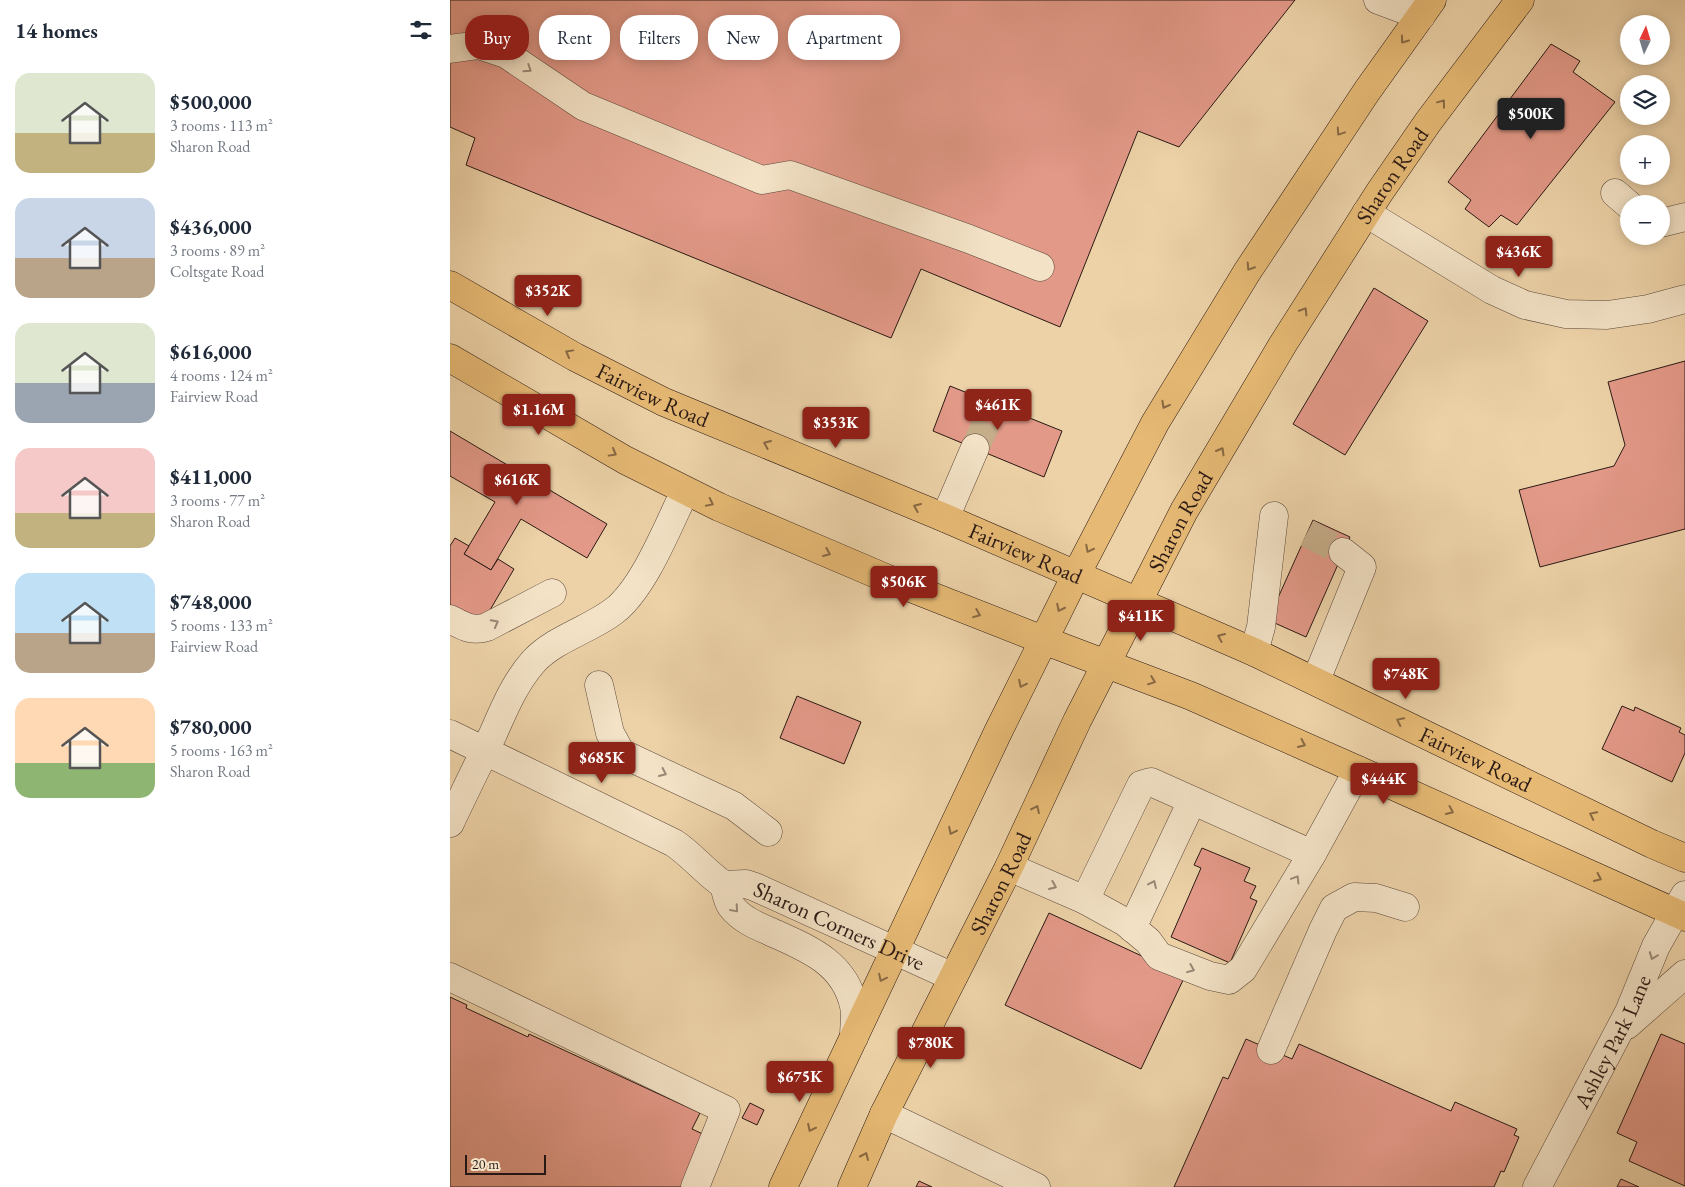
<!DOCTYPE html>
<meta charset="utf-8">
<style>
:root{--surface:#fff;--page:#f6f6f7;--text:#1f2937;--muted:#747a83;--accent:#8f2418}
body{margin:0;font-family:"EB Garamond",serif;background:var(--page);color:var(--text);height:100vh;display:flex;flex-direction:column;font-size:19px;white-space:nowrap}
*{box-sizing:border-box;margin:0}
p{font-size:16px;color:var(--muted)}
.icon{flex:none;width:28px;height:28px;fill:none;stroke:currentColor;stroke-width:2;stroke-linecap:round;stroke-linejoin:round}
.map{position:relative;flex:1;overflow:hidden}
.side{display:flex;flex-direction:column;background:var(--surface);width:450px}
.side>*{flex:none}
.guide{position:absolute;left:15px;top:15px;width:475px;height:45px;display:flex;gap:10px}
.needle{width:32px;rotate:4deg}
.tools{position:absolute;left:1170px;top:15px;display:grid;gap:10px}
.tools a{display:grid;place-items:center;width:50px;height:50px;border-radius:50%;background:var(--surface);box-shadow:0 2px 12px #0003;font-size:25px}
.scale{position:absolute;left:15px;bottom:12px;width:81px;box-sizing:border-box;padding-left:5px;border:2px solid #291914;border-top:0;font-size:14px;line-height:18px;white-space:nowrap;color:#291914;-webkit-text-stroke:4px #f3e2c6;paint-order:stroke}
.price{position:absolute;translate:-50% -42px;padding:0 11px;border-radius:5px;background:var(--accent);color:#fff;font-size:16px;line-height:32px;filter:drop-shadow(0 1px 2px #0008)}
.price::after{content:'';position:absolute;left:50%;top:30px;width:15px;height:11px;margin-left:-8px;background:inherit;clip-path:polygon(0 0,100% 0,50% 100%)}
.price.selected{background:#222;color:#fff}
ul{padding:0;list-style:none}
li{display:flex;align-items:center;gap:15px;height:125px;padding:0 15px}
li span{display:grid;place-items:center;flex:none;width:140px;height:100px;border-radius:15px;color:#555}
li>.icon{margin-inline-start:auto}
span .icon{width:60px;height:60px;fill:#fffc;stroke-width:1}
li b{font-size:21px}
h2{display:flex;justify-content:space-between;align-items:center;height:60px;padding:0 15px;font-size:21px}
.tag{padding:0 18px;border-radius:20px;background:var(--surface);box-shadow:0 2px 12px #0003;font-size:18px;line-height:45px}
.tag.selected{background:var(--accent);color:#fff}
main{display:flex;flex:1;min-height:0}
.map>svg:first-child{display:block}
.building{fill:#e39988;stroke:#291914}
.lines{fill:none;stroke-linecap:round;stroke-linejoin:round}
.minor-tunnel{stroke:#c6ad8a;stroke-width:28;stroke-dasharray:28 14;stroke-linecap:butt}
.minor-casing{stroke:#5a4739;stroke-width:29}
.major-casing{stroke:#291914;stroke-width:29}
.minor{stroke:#f3e2c6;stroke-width:28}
.major{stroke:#e6b974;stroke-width:28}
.oneway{stroke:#886944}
.oneway2{stroke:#988876}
.labels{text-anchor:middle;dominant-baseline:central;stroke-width:4;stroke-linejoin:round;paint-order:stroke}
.street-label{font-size:22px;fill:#291914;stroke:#f3e2c6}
</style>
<main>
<section class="side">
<h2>14 homes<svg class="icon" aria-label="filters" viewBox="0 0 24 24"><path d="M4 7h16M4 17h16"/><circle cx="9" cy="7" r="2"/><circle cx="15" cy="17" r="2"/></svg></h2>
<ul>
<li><span style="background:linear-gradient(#dfe7d0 60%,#c2b280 0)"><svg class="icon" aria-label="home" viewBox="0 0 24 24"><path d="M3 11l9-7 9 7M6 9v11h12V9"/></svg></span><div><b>$500,000</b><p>3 rooms · 113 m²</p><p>Sharon Road</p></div></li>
<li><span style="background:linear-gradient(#c9d6e8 60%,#b9a48a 0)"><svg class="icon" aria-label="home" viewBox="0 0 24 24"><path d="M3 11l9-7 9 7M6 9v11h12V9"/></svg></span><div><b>$436,000</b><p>3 rooms · 89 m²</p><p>Coltsgate Road</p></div></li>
<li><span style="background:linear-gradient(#dfe7d0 60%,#9aa5b1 0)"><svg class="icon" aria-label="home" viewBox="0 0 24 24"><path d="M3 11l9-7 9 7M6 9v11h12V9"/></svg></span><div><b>$616,000</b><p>4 rooms · 124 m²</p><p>Fairview Road</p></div></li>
<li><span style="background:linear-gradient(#f6c9c9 65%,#c2b280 0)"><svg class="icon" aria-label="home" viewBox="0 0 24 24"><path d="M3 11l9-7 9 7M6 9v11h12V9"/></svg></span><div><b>$411,000</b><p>3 rooms · 77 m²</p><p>Sharon Road</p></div></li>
<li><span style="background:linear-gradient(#bfe0f5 60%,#b9a48a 0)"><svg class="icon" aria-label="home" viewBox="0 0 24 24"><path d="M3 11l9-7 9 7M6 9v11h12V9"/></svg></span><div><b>$748,000</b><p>5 rooms · 133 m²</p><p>Fairview Road</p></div></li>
<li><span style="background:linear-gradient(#ffd9b3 65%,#8fb573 0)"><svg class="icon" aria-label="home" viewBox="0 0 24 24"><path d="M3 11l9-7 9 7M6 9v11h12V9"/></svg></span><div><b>$780,000</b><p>5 rooms · 163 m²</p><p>Sharon Road</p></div></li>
</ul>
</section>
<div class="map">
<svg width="1235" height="1187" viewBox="0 0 1235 1187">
<rect width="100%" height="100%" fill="#edd2a8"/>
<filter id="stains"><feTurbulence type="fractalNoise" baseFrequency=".004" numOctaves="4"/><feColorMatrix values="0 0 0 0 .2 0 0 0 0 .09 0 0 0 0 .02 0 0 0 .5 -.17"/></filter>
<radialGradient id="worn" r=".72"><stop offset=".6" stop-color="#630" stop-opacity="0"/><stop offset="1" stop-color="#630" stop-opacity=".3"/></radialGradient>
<!-- building -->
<g class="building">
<polygon points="0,0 845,0 729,147 688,131 610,327 471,269 441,338 16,165 25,138 0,127"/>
<polygon points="1101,44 1130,61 1123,72 1165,102 1067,225 1051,215 1039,227 1015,209 1021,200 998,182"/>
<polygon points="924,288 978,321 895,455 843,424"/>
<polygon points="1235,361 1235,529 1090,567 1069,490 1164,466 1175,445 1158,382"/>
<polygon points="500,386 612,431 594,477 483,431"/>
<polygon points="0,431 157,524 137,558 71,519 41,570 14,554 45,502 0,476"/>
<polygon points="863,520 900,537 856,637 818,620"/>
<polygon points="5,538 19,546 14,554 41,570 48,559 64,569 33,622 0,631 0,546"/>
<polygon points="347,696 411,722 394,764 330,738"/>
<polygon points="1172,706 1184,711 1185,707 1231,728 1229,732 1235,735 1235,753 1222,782 1152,749"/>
<polygon points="752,848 800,868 794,881 806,886 800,898 807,901 780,963 721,937 751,868 744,865"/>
<polygon points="599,913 735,976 691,1069 555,1005"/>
<polygon points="0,997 17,1005 16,1008 78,1037 79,1034 250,1113 242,1129 257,1136 233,1187 0,1187"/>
<polygon points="1211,1034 1235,1044 1235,1186 1179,1161 1187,1142 1167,1133"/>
<polygon points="796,1039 842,1059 849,1044 1001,1111 1005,1102 1067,1129 1064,1135 1069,1137 1054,1172 1051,1171 1044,1187 724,1187 773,1077 778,1079"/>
<polygon points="300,1103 314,1110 307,1125 292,1118"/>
<polygon points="1171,1179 1189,1187 1167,1187"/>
<polygon points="469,1181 482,1187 466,1187"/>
</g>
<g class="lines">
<!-- minor-tunnel -->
<g class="minor-tunnel">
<polyline points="525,448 545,404"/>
<polyline points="857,533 893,552"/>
</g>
<!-- minor casing -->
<g class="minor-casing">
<g id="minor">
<polyline points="928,0 971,16"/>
<polyline points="0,49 29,45 56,54 133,106 312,180 340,175 519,239 590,267"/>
<polyline points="1165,193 1179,205"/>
<polyline points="916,213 1042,290 1075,305 1116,314 1157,315 1198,309 1235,299"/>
<polyline points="1211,223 1235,217"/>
<polyline points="495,518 525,448"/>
<path d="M 0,619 C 13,626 22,632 37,627 L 102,593"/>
<polyline points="804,652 811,627 824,516"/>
<polyline points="866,680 912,567 893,552"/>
<polyline points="149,685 160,733 171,753 284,806 318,832"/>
<path d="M 0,734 L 224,843 C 242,855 256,873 274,885"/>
<path d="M 0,823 C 14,793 29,763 43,734 C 54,709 65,682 84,661 C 106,638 139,630 164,611 C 194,588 218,526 235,491"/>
<polyline points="559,867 635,900 675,922 698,941 709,956 760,976 779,980 793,969 862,854"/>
<polyline points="635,900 691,785 701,782 862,854 908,770"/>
<polyline points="682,928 742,801"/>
<polyline points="0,977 276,1110 245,1187"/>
<polyline points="1177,1025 1235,974"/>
<path id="s1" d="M 404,1037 C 404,1027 406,1016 404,1006 C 394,961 356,948 319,931 C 305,925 291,919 281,906 C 277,900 276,892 274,885 L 296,884 L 305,887 L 503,977"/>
<polyline points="821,1050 873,930 884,908 904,897 926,898 955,907"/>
<polyline points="434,1114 586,1187"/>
<path id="s2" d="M 1087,1187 L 1179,1012 L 1206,946 L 1235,895"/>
</g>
</g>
<!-- major casing -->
<g class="major-casing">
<g id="major">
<path id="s3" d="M 0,285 L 125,357 L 214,402 L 495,518 L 804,652 L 1202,844 L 1235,858"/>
<polyline points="0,358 175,460 269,507 438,579 593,640 741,696 908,770 1235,917"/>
<polyline points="333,1187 548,732 626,575 705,423 797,272 917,91 982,0"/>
<path id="s4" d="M 402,1187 L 434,1114 L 559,867 L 627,721 L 734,511 L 833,344 L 929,193 L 978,122 L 1070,0"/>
</g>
</g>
<!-- minor -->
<use href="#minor" class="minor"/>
<!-- major -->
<use href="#major" class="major"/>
</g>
<!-- one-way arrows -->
<defs><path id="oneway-chevron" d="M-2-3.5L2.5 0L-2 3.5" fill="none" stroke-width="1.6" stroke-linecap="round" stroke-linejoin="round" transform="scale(1.25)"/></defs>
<g class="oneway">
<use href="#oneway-chevron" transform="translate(954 40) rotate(126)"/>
<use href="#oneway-chevron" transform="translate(992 103) rotate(-53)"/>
<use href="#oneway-chevron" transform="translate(890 132) rotate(124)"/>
<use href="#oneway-chevron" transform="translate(800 267) rotate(123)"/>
<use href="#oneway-chevron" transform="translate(854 311) rotate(-58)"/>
<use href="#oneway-chevron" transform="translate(119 353) rotate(-151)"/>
<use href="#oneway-chevron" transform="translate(715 405) rotate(119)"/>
<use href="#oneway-chevron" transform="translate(317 444) rotate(-157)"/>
<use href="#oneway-chevron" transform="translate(771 451) rotate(-60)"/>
<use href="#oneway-chevron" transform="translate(163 453) rotate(29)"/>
<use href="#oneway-chevron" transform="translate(260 503) rotate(26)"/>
<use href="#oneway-chevron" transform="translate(467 507) rotate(-157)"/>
<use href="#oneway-chevron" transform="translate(639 549) rotate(117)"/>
<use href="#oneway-chevron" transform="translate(377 553) rotate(23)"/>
<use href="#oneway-chevron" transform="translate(610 608) rotate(117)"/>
<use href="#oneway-chevron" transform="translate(527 614) rotate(22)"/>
<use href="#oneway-chevron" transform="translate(771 637) rotate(-157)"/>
<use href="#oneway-chevron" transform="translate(702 681) rotate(21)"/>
<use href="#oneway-chevron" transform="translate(572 684) rotate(116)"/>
<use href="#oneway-chevron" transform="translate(950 721) rotate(-154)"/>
<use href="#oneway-chevron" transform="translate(852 744) rotate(24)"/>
<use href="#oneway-chevron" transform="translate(586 809) rotate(-65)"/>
<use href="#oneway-chevron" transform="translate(1000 811) rotate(24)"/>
<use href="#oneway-chevron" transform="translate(1143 815) rotate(-154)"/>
<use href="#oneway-chevron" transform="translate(502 831) rotate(116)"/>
<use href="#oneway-chevron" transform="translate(1148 878) rotate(25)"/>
<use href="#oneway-chevron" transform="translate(432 978) rotate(116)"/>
<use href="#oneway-chevron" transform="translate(361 1128) rotate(116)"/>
<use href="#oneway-chevron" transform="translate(415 1156) rotate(-66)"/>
</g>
<g class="oneway2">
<use href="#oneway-chevron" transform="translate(78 69) rotate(34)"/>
<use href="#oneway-chevron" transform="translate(45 623) rotate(-28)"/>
<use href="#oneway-chevron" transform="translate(213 773) rotate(25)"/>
<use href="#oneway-chevron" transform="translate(846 879) rotate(-59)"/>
<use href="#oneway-chevron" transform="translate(703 884) rotate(-65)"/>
<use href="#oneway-chevron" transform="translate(603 886) rotate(23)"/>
<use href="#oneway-chevron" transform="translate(285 909) rotate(49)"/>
<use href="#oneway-chevron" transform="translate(1203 956) rotate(111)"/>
<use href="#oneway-chevron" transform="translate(741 969) rotate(22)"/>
</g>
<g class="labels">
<!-- street labels -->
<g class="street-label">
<text stroke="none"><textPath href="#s4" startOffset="1148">Sharon Road</textPath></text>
<text stroke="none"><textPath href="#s3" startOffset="231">Fairview Road</textPath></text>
<text stroke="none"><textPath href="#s4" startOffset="742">Sharon Road</textPath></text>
<text stroke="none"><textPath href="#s3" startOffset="636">Fairview Road</textPath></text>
<text stroke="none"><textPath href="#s3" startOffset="1131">Fairview Road</textPath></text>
<text stroke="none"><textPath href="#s4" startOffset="338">Sharon Road</textPath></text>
<text stroke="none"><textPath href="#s1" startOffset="342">Sharon Corners Drive</textPath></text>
<text stroke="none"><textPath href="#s2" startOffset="164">Ashley Park Lane</textPath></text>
</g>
</g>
<rect width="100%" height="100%" filter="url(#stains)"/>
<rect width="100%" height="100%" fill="url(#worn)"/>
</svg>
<div class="tools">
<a><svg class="needle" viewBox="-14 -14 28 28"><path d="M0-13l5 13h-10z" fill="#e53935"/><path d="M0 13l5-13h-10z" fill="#747a83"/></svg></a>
<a><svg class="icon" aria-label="layers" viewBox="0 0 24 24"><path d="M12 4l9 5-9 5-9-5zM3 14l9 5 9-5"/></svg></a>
<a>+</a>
<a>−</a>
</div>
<div class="scale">20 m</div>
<b class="price selected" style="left:1081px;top:140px">$500K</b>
<b class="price" style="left:1069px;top:278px">$436K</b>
<b class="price" style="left:98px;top:317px">$352K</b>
<b class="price" style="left:548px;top:431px">$461K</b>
<b class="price" style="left:89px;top:436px">$1.16M</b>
<b class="price" style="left:386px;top:449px">$353K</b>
<b class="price" style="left:67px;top:506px">$616K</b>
<b class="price" style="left:454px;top:608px">$506K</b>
<b class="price" style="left:691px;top:642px">$411K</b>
<b class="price" style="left:956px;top:700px">$748K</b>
<b class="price" style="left:152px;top:784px">$685K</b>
<b class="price" style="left:934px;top:805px">$444K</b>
<b class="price" style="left:481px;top:1069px">$780K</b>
<b class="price" style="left:350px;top:1103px">$675K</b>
<div class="guide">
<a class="tag selected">Buy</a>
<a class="tag">Rent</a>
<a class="tag">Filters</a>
<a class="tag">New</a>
<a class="tag">Apartment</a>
</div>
</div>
</main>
